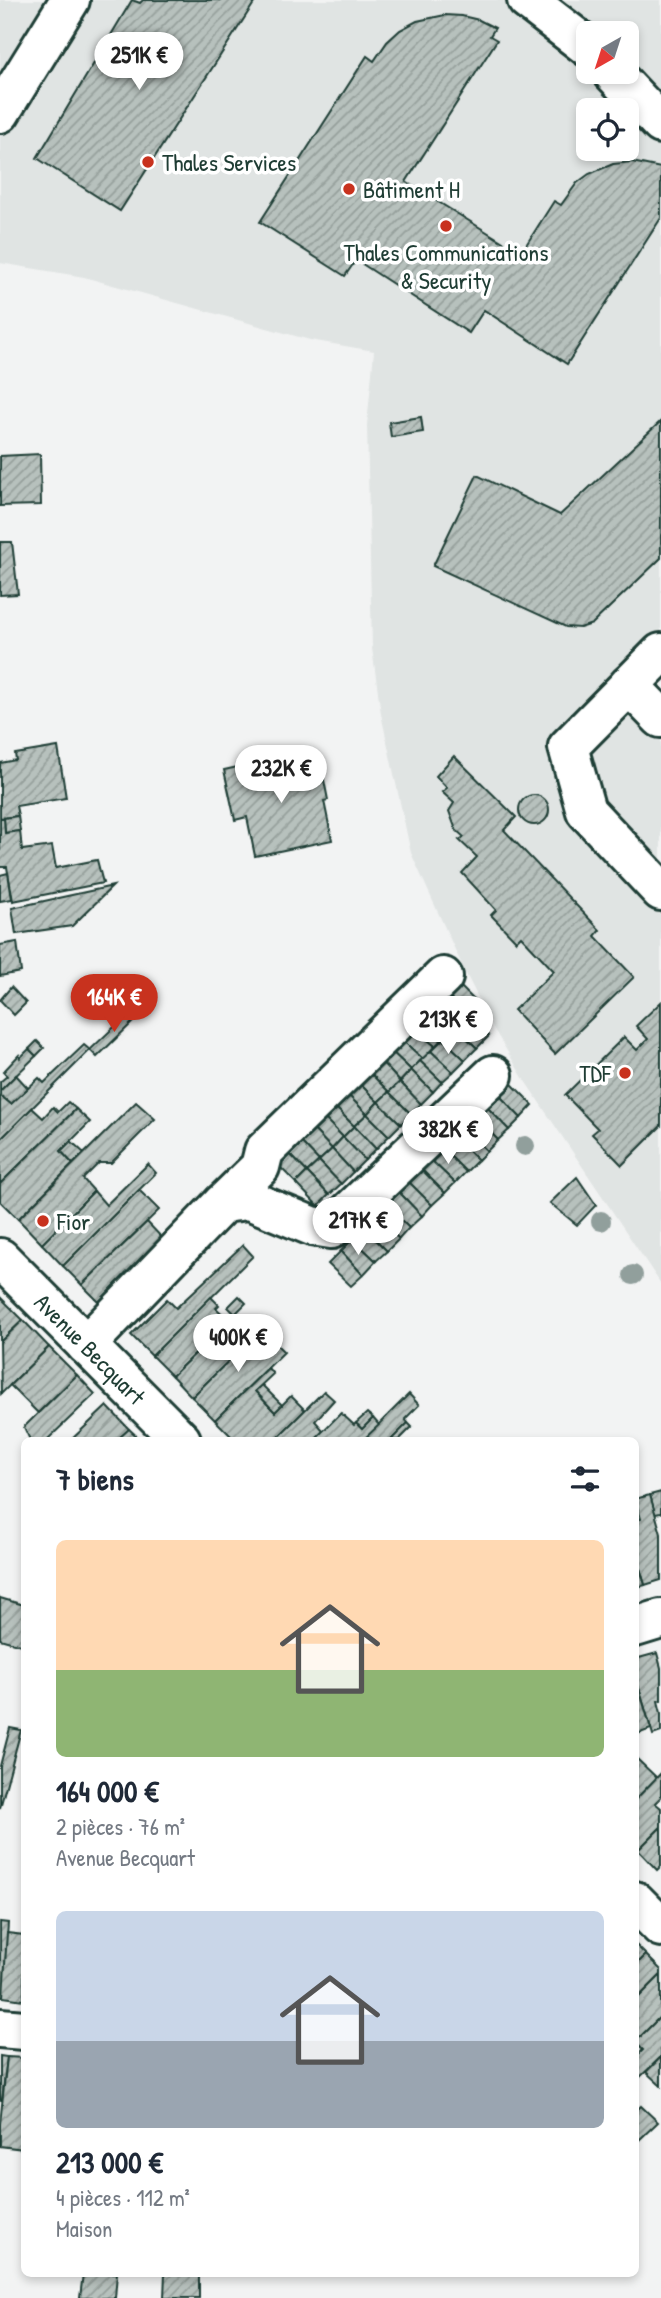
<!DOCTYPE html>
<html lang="fr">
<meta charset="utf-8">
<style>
:root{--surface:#fff;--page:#f6f6f7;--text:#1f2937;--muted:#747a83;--accent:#c8321e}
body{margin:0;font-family:"Patrick Hand",sans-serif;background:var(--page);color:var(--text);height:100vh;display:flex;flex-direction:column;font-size:26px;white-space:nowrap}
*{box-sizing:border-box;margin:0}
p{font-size:23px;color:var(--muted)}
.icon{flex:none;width:38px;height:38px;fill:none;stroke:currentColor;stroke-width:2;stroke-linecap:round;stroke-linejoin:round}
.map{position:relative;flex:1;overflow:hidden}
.sheet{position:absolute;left:21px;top:1437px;width:618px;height:840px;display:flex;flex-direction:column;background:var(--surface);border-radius:10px;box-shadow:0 4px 10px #0003}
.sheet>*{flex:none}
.needle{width:46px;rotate:219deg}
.tools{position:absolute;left:576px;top:21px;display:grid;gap:14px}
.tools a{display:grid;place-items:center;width:63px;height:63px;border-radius:10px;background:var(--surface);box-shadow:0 4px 10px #0003;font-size:35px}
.price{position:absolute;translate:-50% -60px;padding:0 16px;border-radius:24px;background:#fff;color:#222;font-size:23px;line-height:46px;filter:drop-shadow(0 2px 4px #0008)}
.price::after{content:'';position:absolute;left:50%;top:42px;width:21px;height:16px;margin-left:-10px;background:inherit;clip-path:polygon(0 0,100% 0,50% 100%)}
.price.current{background:var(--accent);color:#fff}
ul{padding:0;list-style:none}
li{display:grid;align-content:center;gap:14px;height:371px;padding:0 35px}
li span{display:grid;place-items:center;height:217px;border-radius:10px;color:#555}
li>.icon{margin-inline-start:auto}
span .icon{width:126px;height:126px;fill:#fffc;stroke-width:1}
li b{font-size:30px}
h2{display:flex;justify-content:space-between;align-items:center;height:84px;padding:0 35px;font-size:30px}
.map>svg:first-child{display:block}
.built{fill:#e0e4e3;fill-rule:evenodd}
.building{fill:url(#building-hatch);stroke:#1f3d34;stroke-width:2}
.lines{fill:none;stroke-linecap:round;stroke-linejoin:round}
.minor-casing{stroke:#1f3d34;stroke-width:44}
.minor{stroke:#fff;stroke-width:38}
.tree{fill:#919f9c}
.poi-dot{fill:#c8321e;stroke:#fff;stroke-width:2.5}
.labels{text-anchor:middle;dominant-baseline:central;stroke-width:7;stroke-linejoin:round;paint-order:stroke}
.poi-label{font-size:24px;fill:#1f3d34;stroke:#fff;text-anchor:start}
.street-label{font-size:24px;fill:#1f3d34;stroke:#fff}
</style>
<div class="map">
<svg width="661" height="2298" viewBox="0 0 661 2298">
<defs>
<pattern id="building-hatch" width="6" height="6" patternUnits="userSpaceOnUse" patternTransform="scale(1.75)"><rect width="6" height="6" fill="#b7c1bd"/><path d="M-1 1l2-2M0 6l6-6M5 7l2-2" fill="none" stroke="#949e9a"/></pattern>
</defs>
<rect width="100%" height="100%" fill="#f2f3f3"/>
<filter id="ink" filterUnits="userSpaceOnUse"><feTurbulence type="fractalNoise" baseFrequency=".0143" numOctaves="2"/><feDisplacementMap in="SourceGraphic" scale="14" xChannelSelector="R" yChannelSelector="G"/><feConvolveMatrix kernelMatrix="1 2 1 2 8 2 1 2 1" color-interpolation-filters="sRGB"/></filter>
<g filter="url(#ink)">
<!-- built -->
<path class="built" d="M 0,0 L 661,0 L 661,1284 L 525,1081 L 495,1031 L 466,974 L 411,853 L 381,714 L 372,648 L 367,425 L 374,351 L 310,340 L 84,277 L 0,263 ZM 588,33 L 626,33 L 626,72 L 588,72 ZM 588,110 L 626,110 L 626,149 L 588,149 Z"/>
<!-- building -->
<g class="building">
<polygon points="132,0 140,3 143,0 256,0 120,211 37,158"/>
<polygon points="445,15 462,16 479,20 495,28 490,36 497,40 406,182 521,253 554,201 561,205 577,183 589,174 613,164 632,162 661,168 661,218 567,364 484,310 469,333 356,260 345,276 260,222 367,56 374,61 387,42 400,30 417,21"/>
<polygon points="421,417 423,432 391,437 389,422"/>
<polygon points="661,421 661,558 592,624 580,628 566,627 433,566 477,475 560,515"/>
<polygon points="40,454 41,505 0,506 0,456"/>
<polygon points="0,542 12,542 18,594 0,595"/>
<polygon points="58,747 66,798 16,806 18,816 0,818 0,763 16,760 15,754"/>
<polygon points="454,756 516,817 504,830 600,930 595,936 634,977 555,1054 514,1010 554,971 521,936 516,941 491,915 496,910 462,873 477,857 459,840 464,837 456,830 449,811 454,803 442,792 447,788 436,776"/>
<polygon points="320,760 328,800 324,801 332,840 255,856 247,817 235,820 224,770 256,763 258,773"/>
<circle cx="534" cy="810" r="15"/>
<polygon points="18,816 20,831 5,833 4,818"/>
<polygon points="0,818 4,818 5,833 20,831 22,850 52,846 56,868 97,860 103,883 13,901 7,867 0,867"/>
<polygon points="8,873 12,899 0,901 0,875"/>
<polygon points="113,886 72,926 16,934 12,908"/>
<polygon points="17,942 21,972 0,976 0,945"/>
<polygon points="457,983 478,1004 466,1016 446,994"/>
<polygon points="11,987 26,1003 14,1015 0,1000"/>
<polygon points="446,994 466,1016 457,1025 435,1004"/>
<polygon points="661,1002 661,1126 622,1165 592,1134 598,1129 565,1095 624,1037 637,1050 648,1039 636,1026"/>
<polygon points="435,1004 457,1025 445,1037 423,1016"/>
<polygon points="132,1010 139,1016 97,1057 90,1050"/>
<polygon points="467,1015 489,1036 477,1048 455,1027"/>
<polygon points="423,1016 445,1037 435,1046 412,1027"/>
<polygon points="412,1027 435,1046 423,1059 400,1038"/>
<polygon points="455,1027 477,1048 465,1060 443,1039"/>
<polygon points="400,1038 423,1059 411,1070 389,1049"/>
<polygon points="443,1039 465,1060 453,1072 431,1051"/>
<polygon points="37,1041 44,1048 36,1056 29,1049"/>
<polygon points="84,1045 90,1050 0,1140 0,1095 11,1104 39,1078 44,1083"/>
<polygon points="29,1049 36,1056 0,1091 0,1082 7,1076 3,1072 19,1055 20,1058"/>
<polygon points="389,1049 411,1070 400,1082 379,1059"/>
<polygon points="431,1051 453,1072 442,1082 420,1061"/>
<polygon points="379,1059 400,1082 389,1092 367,1070"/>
<polygon points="420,1061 442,1082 433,1092 411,1070"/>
<polygon points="367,1070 389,1092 378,1102 356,1080"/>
<polygon points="411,1070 433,1092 421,1104 400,1082"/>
<polygon points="16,1075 28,1088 11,1104 0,1095 0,1091"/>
<polygon points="356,1080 378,1102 367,1114 345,1092"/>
<polygon points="509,1081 533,1105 521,1118 497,1093"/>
<polygon points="400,1082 421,1104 411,1114 389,1092"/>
<polygon points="345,1092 367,1114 354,1126 332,1104"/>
<polygon points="389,1092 411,1114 401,1124 378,1102"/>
<polygon points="497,1093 521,1118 509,1130 485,1105"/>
<polygon points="68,1102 76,1109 0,1184 0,1140 32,1108 43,1118 53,1107 58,1112"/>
<polygon points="136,1102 155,1119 111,1163 99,1163 83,1179 94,1191 42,1244 18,1219"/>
<polygon points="378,1102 401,1124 389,1136 367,1114"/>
<polygon points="332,1104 354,1126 343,1137 321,1115"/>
<polygon points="485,1105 509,1130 498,1140 474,1116"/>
<polygon points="76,1109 90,1122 61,1151 73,1164 18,1219 0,1201 0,1184"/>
<polygon points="367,1114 389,1136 376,1149 354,1126"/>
<polygon points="321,1115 343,1137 332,1149 310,1126"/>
<polygon points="474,1116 498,1140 487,1151 463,1127"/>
<polygon points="310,1126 332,1149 319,1161 297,1138"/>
<polygon points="354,1126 376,1149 365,1160 343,1137"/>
<polygon points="463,1127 487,1151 478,1160 454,1136"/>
<polygon points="454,1136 478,1160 466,1172 442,1148"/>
<polygon points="343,1137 365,1160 353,1172 332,1149"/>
<polygon points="297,1138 319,1161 307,1172 285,1149"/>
<polygon points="71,1141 84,1153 73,1164 61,1151"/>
<polygon points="442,1148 466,1172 455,1183 431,1160"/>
<polygon points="285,1149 307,1172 296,1183 274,1161"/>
<polygon points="332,1149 353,1172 341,1184 319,1161"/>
<polygon points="431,1160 455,1183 445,1193 421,1169"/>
<polygon points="319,1161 341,1184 329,1195 307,1172"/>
<polygon points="148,1164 156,1173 63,1266 42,1244 94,1191 106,1205"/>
<polygon points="421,1169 445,1193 432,1205 409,1182"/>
<polygon points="307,1172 329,1195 318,1206 296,1183"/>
<polygon points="577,1177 596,1205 577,1225 550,1203"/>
<polygon points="409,1182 432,1205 422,1216 399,1192"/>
<polygon points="139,1190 159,1210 82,1285 63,1266"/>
<polygon points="399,1192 422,1216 409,1228 386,1205"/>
<polygon points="386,1205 409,1228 399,1239 375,1216"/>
<polygon points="375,1216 399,1239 387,1251 364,1228"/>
<polygon points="147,1222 166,1242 103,1306 82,1285"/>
<polygon points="364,1228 387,1251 376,1261 353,1239"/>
<polygon points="353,1239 376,1261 363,1275 341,1251"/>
<polygon points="243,1245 253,1256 152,1356 131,1335 167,1299 176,1308"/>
<polygon points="341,1251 363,1275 351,1286 328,1264"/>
<polygon points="239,1296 246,1303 235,1314 228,1307"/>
<polygon points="0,1297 23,1320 0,1342"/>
<polygon points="211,1297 219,1305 216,1308 229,1320 172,1376 152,1356"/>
<polygon points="23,1320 49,1347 1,1394 0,1342"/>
<polygon points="229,1320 238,1330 232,1336 223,1327"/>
<polygon points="223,1327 232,1336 238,1330 249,1341 192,1397 172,1376"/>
<polygon points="261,1329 284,1352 215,1420 192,1397"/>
<polygon points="49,1347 77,1375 38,1413 10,1385"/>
<polygon points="268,1368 273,1374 255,1391 275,1412 291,1396 305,1410 275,1440 235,1440 215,1420"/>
<polygon points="77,1375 95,1394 47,1440 30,1440 24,1427"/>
<polygon points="262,1385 282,1405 275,1412 255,1391"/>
<polygon points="324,1391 334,1400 315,1421 324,1431 314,1440 275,1440"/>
<polygon points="409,1394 419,1405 405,1419 408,1423 391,1440 363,1440"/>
<polygon points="107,1406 129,1429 117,1440 71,1440"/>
<polygon points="341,1413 354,1425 356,1423 362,1429 373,1418 379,1425 363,1440 314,1440"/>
<polygon points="367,1413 373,1418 362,1429 356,1423"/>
<polygon points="408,1423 412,1427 399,1440 391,1440"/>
<polygon points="129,1429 141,1440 117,1440"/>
<polygon points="661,1492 661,1513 655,1514 650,1495"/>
<polygon points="650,1495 661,1534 661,1580 645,1585 635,1552 635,1520 641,1519 635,1499"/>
<polygon points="635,1552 645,1585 635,1588"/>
<polygon points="0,1598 24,1605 24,1646 0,1639"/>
<polygon points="657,1653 661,1668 661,1700 658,1701 661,1713 661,1732 653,1735 635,1675 635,1659"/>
<polygon points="635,1675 651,1729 635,1735"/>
<polygon points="10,1728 21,1730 0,1808 0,1766"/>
<polygon points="636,1758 657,1778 635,1800 635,1759"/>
<polygon points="661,1773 661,1797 655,1803 661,1808 661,1827 638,1850 635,1847 635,1800"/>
<polygon points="661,1827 661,1866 657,1870 638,1850"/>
<polygon points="0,1922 8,1923 3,1997 0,1997"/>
<polygon points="7,1933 24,1935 24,2000 3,1997"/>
<polygon points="635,1944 646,1955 635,1966"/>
<polygon points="646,1955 661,1970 661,1975 635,2001 635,1966"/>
<polygon points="661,1975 661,2016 635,2042 635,2001"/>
<polygon points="661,2016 661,2057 635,2082 635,2058 643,2050 635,2042"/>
<polygon points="0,2056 7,2057 2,2100 0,2100"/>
<polygon points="7,2057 24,2058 24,2149 0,2146 0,2124"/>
<polygon points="661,2057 661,2086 646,2072"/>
<polygon points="641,2106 658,2122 639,2140 635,2136 635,2112"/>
<polygon points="83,2273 117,2273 115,2298 80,2298"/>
<polygon points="165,2273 199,2273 199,2298 164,2298"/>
</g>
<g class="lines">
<!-- minor casing -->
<g class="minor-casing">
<g id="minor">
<polyline points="527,0 588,47"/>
<polyline points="612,72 661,124"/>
<polyline points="0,113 70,0"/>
<polyline points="661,653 568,747 586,811 661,891"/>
<polyline points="629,685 661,718"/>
<polyline points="223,1203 260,1167 264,1151 443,977"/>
<path id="s1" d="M 0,1258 L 181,1440"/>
<polyline points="86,1345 223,1203 249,1200 312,1226 331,1229 493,1075"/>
<polyline points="635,1627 661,1619"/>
<polyline points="635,1901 661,1927"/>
<polyline points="0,2028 24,2030"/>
</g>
</g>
<!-- minor -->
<use href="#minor" class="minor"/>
</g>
<!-- trees -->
<g class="tree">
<circle cx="525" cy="1146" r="10"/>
<circle cx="601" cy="1221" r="10"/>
<circle cx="633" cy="1275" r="10"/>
</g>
</g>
<!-- markers -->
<g class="poi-dot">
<circle cx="148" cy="162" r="7"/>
<circle cx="349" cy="189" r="7"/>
<circle cx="446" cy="226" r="7"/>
<circle cx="625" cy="1073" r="7"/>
<circle cx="43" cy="1221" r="7"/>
</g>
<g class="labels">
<!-- poi labels -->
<g class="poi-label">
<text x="162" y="162">Thales Services</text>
<text x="363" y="189">Bâtiment H</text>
<text x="446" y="252" text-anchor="middle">Thales Communications<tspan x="446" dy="28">&amp; Security</tspan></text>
<text x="611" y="1073" text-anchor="end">TDF</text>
<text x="57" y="1221">Fior</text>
</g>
<!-- street labels -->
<g class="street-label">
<text stroke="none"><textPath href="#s1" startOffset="128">Avenue Becquart</textPath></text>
</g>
</g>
</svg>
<div class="tools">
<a><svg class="needle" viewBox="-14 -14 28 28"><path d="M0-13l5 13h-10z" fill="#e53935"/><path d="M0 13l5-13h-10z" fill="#747a83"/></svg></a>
<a><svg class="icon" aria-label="locate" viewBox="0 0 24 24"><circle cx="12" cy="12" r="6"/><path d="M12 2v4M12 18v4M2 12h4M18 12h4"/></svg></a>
</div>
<b class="price" style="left:139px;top:92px">251K €</b>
<b class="price" style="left:281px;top:805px">232K €</b>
<b class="price current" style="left:114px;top:1034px">164K €</b>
<b class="price" style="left:448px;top:1056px">213K €</b>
<b class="price" style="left:448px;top:1166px">382K €</b>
<b class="price" style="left:358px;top:1257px">217K €</b>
<b class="price" style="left:238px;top:1374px">400K €</b>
<section class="sheet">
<h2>7 biens<svg class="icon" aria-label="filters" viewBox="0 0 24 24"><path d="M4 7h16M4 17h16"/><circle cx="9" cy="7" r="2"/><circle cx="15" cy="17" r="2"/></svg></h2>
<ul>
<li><span style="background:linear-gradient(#ffd9b3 60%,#8fb573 0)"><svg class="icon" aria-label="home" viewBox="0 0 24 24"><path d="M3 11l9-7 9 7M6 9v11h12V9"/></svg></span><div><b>164 000 €</b><p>2 pièces · 76 m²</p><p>Avenue Becquart</p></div></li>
<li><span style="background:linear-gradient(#c9d6e8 60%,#9aa5b1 0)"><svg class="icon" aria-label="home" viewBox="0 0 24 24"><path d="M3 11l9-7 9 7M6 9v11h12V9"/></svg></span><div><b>213 000 €</b><p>4 pièces · 112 m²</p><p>Maison</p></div></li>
</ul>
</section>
</div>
